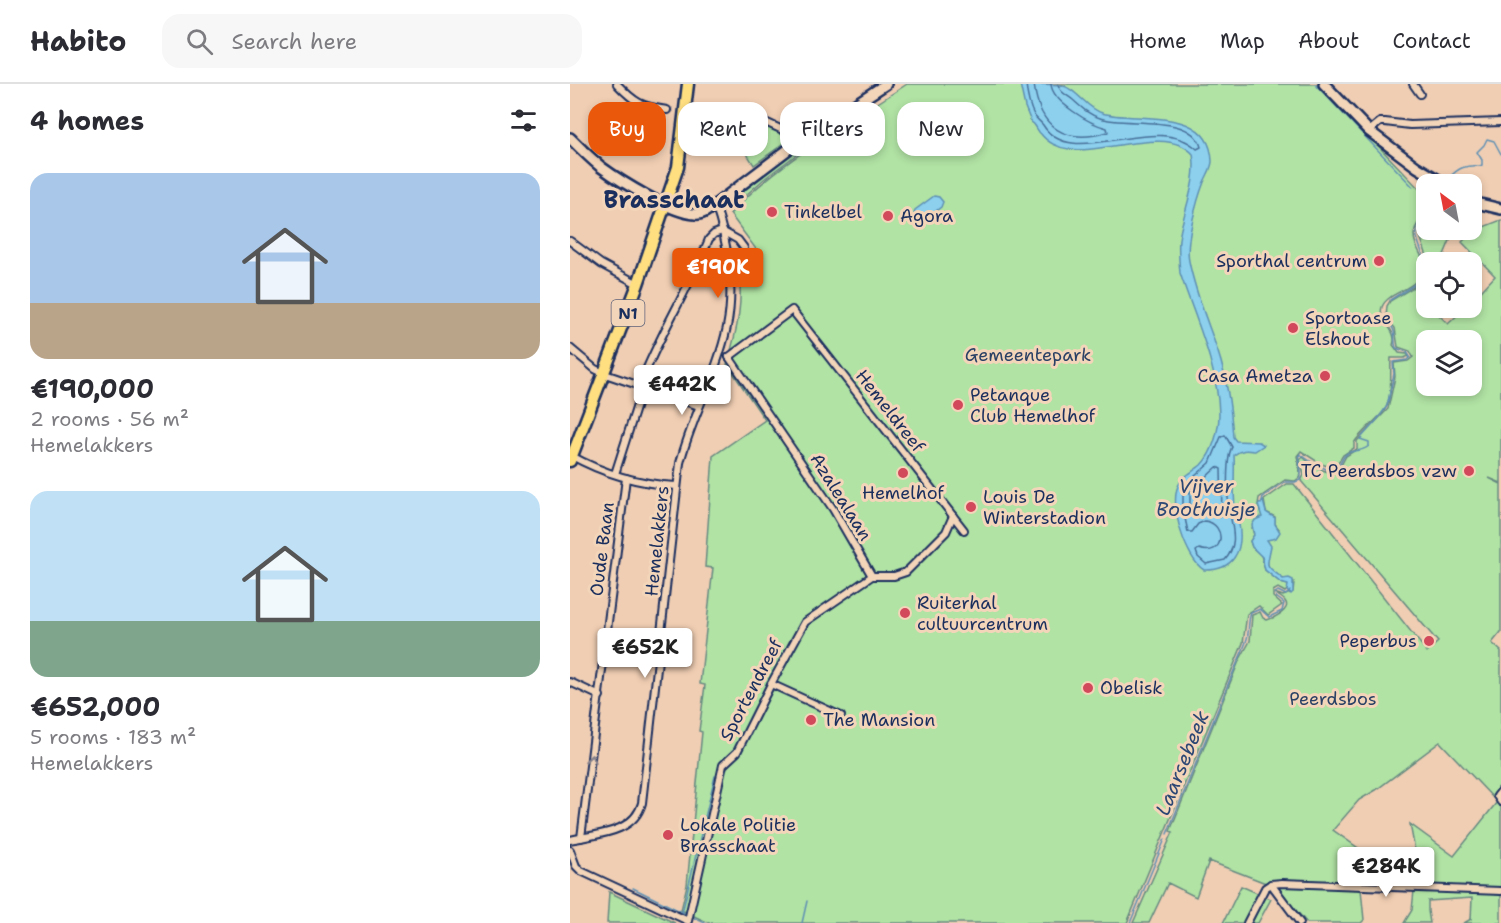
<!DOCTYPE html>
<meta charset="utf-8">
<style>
:root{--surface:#fff;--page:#f7f7f7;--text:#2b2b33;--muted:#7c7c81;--line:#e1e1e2;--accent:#ea580c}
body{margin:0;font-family:"Shantell Sans",sans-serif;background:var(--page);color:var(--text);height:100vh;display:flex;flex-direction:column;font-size:22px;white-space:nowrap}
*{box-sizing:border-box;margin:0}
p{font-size:20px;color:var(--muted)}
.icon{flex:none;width:33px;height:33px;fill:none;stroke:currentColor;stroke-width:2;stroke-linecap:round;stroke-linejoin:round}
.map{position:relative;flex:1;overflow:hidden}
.side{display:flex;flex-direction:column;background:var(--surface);width:570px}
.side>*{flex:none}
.banner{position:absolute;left:18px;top:18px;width:570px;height:54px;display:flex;gap:12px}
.needle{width:39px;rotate:328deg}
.tools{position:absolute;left:846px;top:90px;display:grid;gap:12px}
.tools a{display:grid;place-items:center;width:66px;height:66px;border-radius:12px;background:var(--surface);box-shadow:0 3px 9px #0003;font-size:30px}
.price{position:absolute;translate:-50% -51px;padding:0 14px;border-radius:6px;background:#fff;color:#222;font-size:20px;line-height:39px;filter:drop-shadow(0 2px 3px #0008)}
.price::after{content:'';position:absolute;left:50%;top:36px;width:18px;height:14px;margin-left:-9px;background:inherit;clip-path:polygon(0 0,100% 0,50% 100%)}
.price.active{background:var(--accent);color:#fff}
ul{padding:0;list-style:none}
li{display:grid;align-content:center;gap:12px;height:318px;padding:0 30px}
li span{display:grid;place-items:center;height:186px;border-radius:18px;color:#555}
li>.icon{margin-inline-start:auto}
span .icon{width:108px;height:108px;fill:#fffc;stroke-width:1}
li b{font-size:26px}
h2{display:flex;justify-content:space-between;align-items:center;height:72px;padding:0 30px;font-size:26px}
.chip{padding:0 21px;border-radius:18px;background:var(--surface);box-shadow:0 3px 9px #0003;font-size:21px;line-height:54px}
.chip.active{background:var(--accent);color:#fff}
header{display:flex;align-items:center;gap:36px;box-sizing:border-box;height:84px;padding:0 30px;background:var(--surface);border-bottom:2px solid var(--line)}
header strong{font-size:28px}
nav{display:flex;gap:33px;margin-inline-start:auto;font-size:21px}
.search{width:420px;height:54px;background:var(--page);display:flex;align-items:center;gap:15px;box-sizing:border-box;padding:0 21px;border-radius:18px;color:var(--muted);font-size:22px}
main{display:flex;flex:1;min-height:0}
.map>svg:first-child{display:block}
.green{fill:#b1e3a4;stroke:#668981;stroke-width:1.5;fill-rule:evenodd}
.water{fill:#8cd0ee;stroke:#5f90b4;stroke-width:1.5}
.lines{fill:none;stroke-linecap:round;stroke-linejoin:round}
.shore{stroke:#486f98;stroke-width:1.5}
.stream{stroke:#5f90b4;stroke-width:1.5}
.street-tunnel{stroke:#c5aea2;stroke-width:6;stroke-dasharray:6 3;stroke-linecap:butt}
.street-casing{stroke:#1b2f5e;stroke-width:10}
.secondary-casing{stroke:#1b2f5e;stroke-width:14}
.primary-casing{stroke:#1b2f5e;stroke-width:15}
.street{stroke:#f3d5b9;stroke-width:6}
.secondary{stroke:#f3d5b9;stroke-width:9}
.primary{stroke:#ffdf80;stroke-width:10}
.oneway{stroke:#87828c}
.poi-dot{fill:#d1495b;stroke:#f3d5b9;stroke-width:2}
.labels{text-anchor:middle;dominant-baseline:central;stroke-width:6;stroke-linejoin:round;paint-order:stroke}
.shield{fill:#f3d5b9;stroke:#5c6179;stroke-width:1.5}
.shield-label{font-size:16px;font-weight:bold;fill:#1b2f5e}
.poi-label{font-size:18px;fill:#1b2f5e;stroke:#f3d5b9;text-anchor:start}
.park-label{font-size:18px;fill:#2a4165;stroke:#f3d5b9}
.street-label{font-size:18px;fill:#1b2f5e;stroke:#f3d5b9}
.water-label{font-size:20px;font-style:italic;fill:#2c4774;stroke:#f3d5b9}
.district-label{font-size:24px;font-weight:bold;fill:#1b2f5e;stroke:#f3d5b9}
</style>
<header>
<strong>Habito</strong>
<div class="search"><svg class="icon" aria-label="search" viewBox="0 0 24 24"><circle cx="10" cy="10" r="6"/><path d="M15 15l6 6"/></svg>Search here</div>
<nav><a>Home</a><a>Map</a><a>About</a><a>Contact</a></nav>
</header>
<main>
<section class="side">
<h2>4 homes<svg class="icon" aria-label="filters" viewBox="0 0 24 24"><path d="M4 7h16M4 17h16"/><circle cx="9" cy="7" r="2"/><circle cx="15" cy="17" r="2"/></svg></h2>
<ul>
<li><span style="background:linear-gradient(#a9c7e8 70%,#b9a48a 0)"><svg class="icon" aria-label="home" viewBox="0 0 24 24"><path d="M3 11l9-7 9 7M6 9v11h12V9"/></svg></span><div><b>€190,000</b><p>2 rooms · 56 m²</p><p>Hemelakkers</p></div></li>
<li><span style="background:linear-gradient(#bfe0f5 70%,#7fa58c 0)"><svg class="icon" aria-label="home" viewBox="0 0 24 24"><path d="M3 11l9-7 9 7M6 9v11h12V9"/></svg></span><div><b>€652,000</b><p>5 rooms · 183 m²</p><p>Hemelakkers</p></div></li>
</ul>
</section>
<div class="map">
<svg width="931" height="839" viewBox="0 0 931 839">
<rect width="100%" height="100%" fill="#f0ceb3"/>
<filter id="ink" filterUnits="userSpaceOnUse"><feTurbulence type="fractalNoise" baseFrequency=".0167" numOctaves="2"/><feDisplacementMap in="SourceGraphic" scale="12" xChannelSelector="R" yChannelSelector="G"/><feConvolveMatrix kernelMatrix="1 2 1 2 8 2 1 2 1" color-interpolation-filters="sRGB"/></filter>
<g filter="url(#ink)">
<!-- green -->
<g class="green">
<path d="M 337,0 L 749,0 L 856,112 C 856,116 857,122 856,126 C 853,135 844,140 844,151 C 844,171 866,177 846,197 C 837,207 817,210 812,223 C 807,237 829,246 823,261 L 829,269 L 837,270 L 839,272 L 834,274 L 821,274 C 820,289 823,314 814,327 C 805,338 792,347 784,359 L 784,364 L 773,371 L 765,384 L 751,380 L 731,367 L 727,372 L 730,389 L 729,394 L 725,397 L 715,396 L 689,414 L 688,421 L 692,432 L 682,444 L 684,451 L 680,457 L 682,463 L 691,471 L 695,486 L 711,499 L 718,501 L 718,505 L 715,508 L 708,504 L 703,507 L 703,513 L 712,521 L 698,531 L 689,522 L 677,530 L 673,559 L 557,839 L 139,839 L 111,826 L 117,801 L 132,648 L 129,647 L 135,601 L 130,600 L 143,484 L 135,483 L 143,372 L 195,336 L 157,280 C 167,247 175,214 167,179 L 186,165 L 160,130 C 206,79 280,38 337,0 Z"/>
<polygon points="184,36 219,52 220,55 184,81 177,70 184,65 180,57 189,51 181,38"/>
<polygon points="233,59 235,64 194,95 167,119 161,112 171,108 170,106"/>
<path d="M 856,133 L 856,146 L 902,144 L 906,146 L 931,136 L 931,399 L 919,394 L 931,400 L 931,548 L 922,559 L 931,567 L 931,839 L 894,839 L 901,835 L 902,814 L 858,817 L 858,827 L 860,839 L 834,839 L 842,826 L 845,797 L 790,795 L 794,836 L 791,839 L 737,839 L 706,803 L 639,777 L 626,813 L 598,799 L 579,839 L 563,839 L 603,748 L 600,747 L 669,577 L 680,557 L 682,531 L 690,528 L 693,534 L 697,536 C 704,534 722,526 715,517 C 713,514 709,513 707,510 L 713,512 L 723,508 L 724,498 C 706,494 691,485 700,465 L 697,456 L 709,445 L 705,440 L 705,433 L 696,428 L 694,416 L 717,400 L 724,400 L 857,568 L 868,558 L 731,397 L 734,391 L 730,376 L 733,373 C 741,381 756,391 768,387 L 776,372 L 787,365 L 787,357 L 818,325 L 825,293 L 824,279 L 838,277 L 843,273 L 840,267 L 828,263 L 825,244 L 816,234 L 817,222 L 820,217 L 847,201 L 856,188 L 856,224 L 862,224 L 878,240 L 895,224 L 902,224 L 902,217 L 925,192 L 892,158 L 895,155 L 884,147 L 871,178 L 859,178 L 849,149 ZM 856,256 L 902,256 L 902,302 L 856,302 ZM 870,658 L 927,718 L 884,772 L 840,740 L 848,782 L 838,783 L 834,776 L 801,773 L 763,746 L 789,716 L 806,706 Z"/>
<polygon points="671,802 701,815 688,839 653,839"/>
<polygon points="39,808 105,839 37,839"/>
</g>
<!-- water -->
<g class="water">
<path d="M 450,0 C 461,0 481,0 491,1 C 507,5 516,24 532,29 C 566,39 640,21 642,77 C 642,84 637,91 634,98 C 627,116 615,159 619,177 C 625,209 638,238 648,268 C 657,295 661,325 663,353 L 666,357 L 689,358 L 694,361 L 685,367 C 677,366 671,365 664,371 C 665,387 663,406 665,422 C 665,428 668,434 669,440 C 674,467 663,487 634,486 C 616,475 599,422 608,402 C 612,392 623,388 631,381 C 643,369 649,346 649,330 C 648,282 625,234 610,189 C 609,178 608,167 609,155 C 613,128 628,97 623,70 C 598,41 531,71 499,65 C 488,64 477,58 471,50 C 467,47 466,40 461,38 L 455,23 Z"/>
<polygon points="364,112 369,113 373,118 371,123 353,137 348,136 344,130 345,126"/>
<path d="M 693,417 L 696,428 L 705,434 L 705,440 L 710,448 L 706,454 L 697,456 L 701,462 C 696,487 695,479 713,495 L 719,494 L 723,496 L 723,508 L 721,510 L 717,507 L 718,501 L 711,499 L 695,486 L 692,473 L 682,463 L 680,457 L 684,451 L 682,441 L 685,436 L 692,433 L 688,421 Z"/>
</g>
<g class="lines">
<!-- shore -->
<g class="shore">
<path d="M 456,0 C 457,10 459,22 464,31 C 466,35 470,37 473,41 C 501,88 586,26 627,65 L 631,63 C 622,29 555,43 530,34 C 519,31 511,23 503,16 C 497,11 489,8 488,0"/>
<path d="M 464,0 C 469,44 495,61 538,48 L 537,44 C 520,40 482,18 481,0"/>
<path d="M 655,351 L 662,363 C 656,373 657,409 659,423 C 661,442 670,459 655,476 L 636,480 L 628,473 L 626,467 L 629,465 C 655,474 657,440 635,437 L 628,440 L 622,448 L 618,448 L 613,425 L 613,406 L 617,399 L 640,379 L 651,353 Z"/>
<polygon points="647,383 651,385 652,432 649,433 637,429 623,433 620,422 620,408"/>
</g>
<!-- stream -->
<g class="stream">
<polyline points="745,0 843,103"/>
<path d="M 879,94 C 889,83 896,81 910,82 L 912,81 L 912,76 L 907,68 L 914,61 L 917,55 L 924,57 L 931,70"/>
<polyline points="851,111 856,116"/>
<path d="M 856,129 C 839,150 849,157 856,179"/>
<polyline points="820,216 847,199 856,185"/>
<path d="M 691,420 L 693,413 L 715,398 L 725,398 L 730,396 C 734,387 727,379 730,370 L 743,379 L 763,388 L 768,385 C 778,358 784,373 799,362 L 799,358 L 790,355 L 807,336 L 817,322 L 824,290 L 823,278 L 837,276 L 840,273 L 837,268 L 826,264 C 823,257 827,250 822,243"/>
<path d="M 652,616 C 659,596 669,577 676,558 C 680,548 677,539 681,529 L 690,525 L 699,533 L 712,527 L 714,519 L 706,513 L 705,509 L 708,507 L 716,511 L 720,507"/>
<polyline points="597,750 651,618"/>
<polyline points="63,804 116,830"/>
<polyline points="112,829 145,692"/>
<polyline points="120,832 135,839"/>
<polyline points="232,839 237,817"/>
<polyline points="560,839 595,755"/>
</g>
<!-- street-tunnel -->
<polyline class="street-tunnel" points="97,26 106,26"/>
<!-- street casing -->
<g class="street-casing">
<g id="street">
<path d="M 47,0 C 65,19 71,22 97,26"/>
<polyline points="843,0 850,10"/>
<polyline points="178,30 232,55"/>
<polyline points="799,47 810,38 815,38 840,41 931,38"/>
<polyline points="152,147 168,156 174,164"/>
<polyline points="0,157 31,180 68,200"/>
<polyline points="0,264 25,285 35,290 129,322"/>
<polyline points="159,273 263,425 302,492 324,492 336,488 376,448 383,432"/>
<polyline points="159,273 222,226 394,446"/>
<path d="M 70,301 C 89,251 119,205 139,155 L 144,150 L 152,147"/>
<path d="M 0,371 C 32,389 70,400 107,402"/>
<polyline points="45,390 73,302"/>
<polyline points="0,598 30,612"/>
<polyline points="201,600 271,632"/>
<polyline points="931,707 927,712 931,718"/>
<polyline points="11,754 56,394"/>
<path d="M 0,756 C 25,750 64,750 72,719 L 110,379 C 122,332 147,290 157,243 C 165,204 158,158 145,121"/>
<polyline points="0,766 6,782 11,787 118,837 153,681 167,668 201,600 235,538 302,492"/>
<polyline points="701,800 712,799 931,807"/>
<polyline points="701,800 730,839"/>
<polyline points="677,839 695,804 701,800"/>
</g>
</g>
<!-- secondary casing -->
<g class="secondary-casing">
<g id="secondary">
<polyline points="754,0 799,47 847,83 875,100"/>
<path d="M 0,54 C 10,64 20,74 31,83 C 50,97 101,129 125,130 C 130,131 134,129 138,126 L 232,55 L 316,0"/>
<polyline points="902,118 931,125"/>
</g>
</g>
<!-- primary casing -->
<g class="primary-casing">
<polyline id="primary" points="0,377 68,200 108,83 118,0"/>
</g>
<!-- street -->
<use href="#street" class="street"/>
<!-- secondary -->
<use href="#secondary" class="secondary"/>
<!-- primary -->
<use href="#primary" class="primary"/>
</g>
<!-- one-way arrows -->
<defs><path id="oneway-chevron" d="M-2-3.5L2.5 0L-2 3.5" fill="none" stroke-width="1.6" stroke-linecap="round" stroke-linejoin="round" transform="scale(1.5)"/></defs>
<use class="oneway" href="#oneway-chevron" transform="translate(21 675) rotate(-82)"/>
</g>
<!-- markers -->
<g class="poi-dot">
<circle cx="202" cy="128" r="6"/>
<circle cx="318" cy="132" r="6"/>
<circle cx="809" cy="177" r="6"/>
<circle cx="723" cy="244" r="6"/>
<circle cx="755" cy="292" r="6"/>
<circle cx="388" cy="321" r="6"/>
<circle cx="899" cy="387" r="6"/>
<circle cx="333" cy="389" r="6"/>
<circle cx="401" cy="423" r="6"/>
<circle cx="335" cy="529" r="6"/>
<circle cx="859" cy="557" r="6"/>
<circle cx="518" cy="604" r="6"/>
<circle cx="241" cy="636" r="6"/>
<circle cx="98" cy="751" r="6"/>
</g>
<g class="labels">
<!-- shield labels -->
<rect class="shield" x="41.5" y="216" width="33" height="26" rx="4.5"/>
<g class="shield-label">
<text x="58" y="229">N1</text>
</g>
<!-- poi labels -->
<g class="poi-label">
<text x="214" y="128">Tinkelbel</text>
<text x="330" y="132">Agora</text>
<text x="797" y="177" text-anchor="end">Sporthal centrum</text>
<text x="735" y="234">Sportoase<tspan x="735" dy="21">Elshout</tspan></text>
<text x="743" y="292" text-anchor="end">Casa Ametza</text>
<text x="400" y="311">Petanque<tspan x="400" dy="21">Club Hemelhof</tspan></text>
<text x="887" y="387" text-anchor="end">TC Peerdsbos vzw</text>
<text x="333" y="409" text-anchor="middle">Hemelhof</text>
<text x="413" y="413">Louis De<tspan x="413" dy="21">Winterstadion</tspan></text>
<text x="347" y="519">Ruiterhal<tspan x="347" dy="21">cultuurcentrum</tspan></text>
<text x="847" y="557" text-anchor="end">Peperbus</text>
<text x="530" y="604">Obelisk</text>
<text x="253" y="636">The Mansion</text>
<text x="110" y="741">Lokale Politie<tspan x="110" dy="21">Brasschaat</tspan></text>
</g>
<!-- park labels -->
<g class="park-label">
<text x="458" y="271">Gemeentepark</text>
<text x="763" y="615">Peerdsbos</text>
</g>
<!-- street labels -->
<g class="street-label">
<text transform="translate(320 327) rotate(52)">Hemeldreef</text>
<text transform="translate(271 413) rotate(58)">Azalealaan</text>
<text transform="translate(87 457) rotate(-84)">Hemelakkers</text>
<text transform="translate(32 465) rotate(-83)">Oude Baan</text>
<text transform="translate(181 606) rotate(-62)">Sportendreef</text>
</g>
<!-- water labels -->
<g class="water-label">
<text x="636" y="402">Vijver<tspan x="636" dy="23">Boothuisje</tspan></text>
<text transform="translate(612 679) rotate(-68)">Laarsebeek</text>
</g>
<!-- district labels -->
<g class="district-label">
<text x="104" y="116">Brasschaat</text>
</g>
</g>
</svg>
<div class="tools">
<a><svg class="needle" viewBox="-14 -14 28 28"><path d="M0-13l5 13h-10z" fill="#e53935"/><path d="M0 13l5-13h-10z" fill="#7c7c81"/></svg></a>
<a><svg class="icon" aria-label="locate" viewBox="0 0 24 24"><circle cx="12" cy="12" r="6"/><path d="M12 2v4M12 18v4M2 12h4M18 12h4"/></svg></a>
<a><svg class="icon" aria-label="layers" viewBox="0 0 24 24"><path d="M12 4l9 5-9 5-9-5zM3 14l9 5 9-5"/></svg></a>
</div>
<b class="price active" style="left:148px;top:215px">€190K</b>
<b class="price" style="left:112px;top:332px">€442K</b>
<b class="price" style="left:75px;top:595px">€652K</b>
<b class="price" style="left:816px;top:814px">€284K</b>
<div class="banner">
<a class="chip active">Buy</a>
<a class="chip">Rent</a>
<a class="chip">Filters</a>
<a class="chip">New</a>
</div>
</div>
</main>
